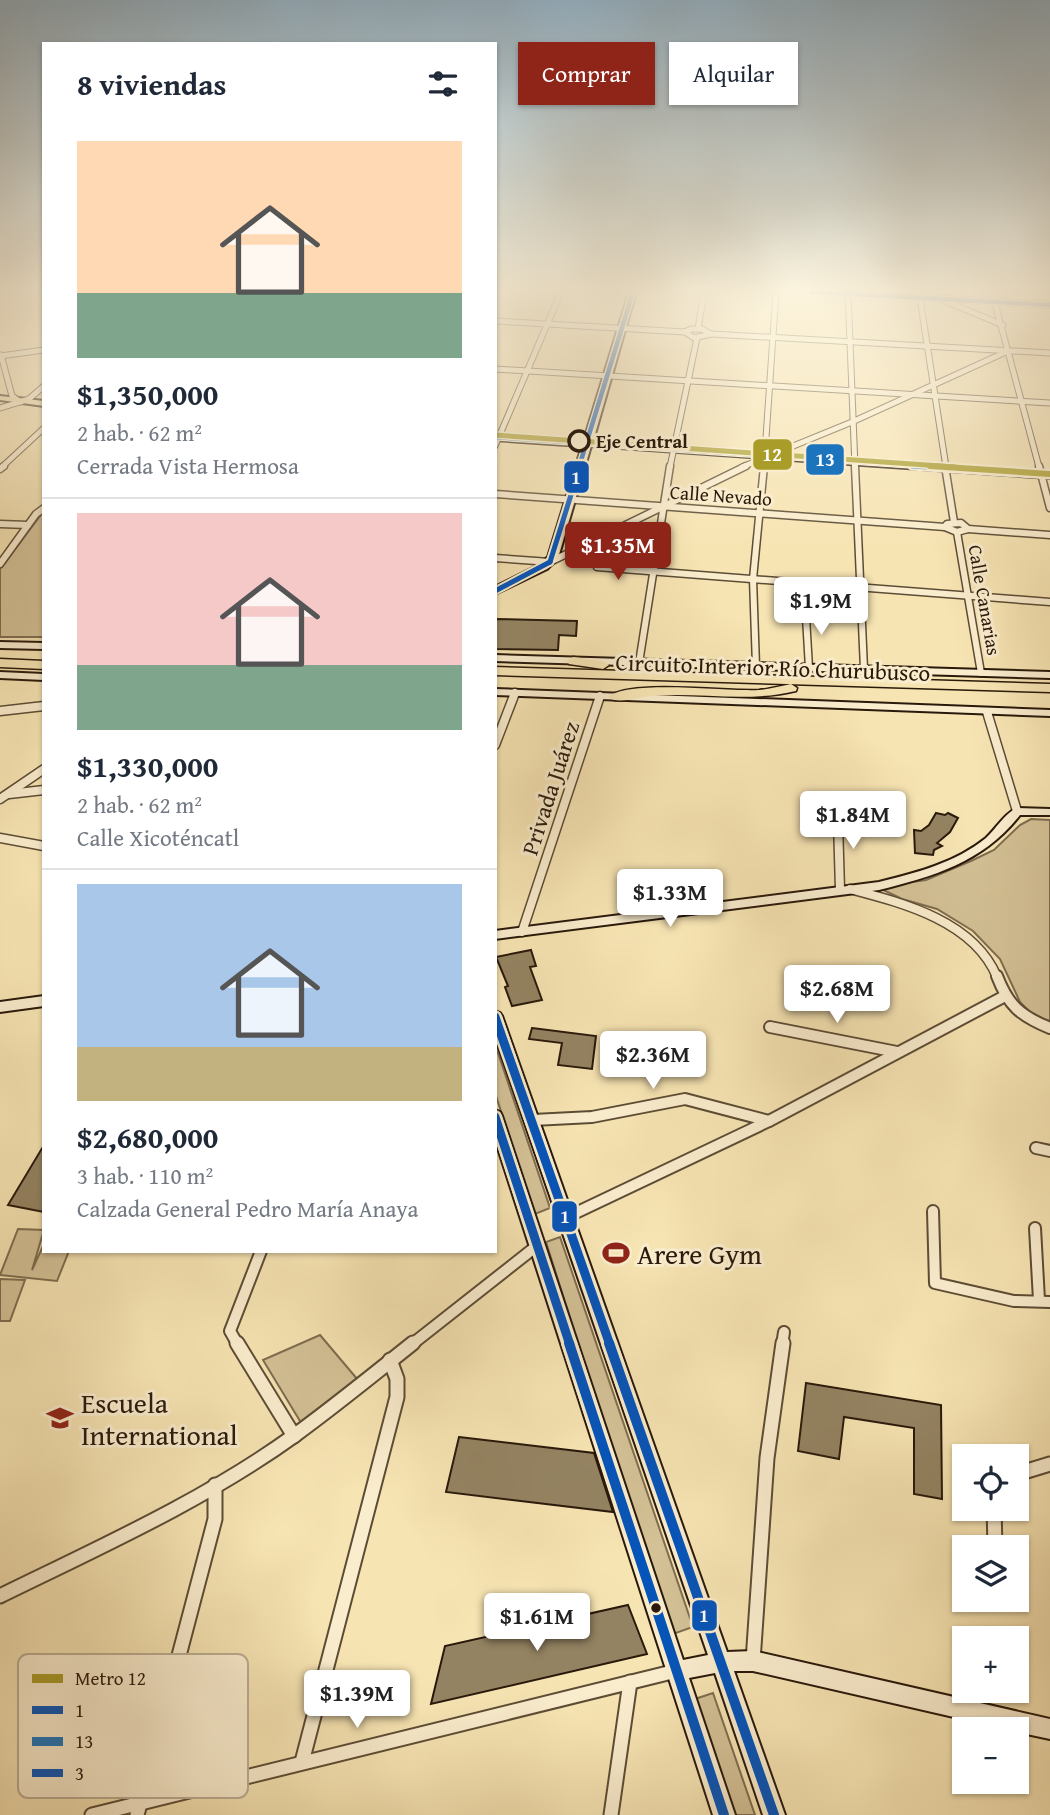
<!DOCTYPE html>
<html lang="es">
<meta charset="utf-8">
<style>
:root{--surface:#fff;--page:#f2f2f3;--text:#1f2937;--muted:#747a83;--line:#e0e1e3;--accent:#8f2418}
body{margin:0;font-family:"Gentium Book Plus",serif;background:var(--page);color:var(--text);height:100vh;display:flex;flex-direction:column;font-size:26px;white-space:nowrap}
*{box-sizing:border-box;margin:0}
p{font-size:23px;color:var(--muted)}
.icon{flex:none;width:38px;height:38px;fill:none;stroke:currentColor;stroke-width:2;stroke-linecap:round;stroke-linejoin:round}
.map{position:relative;flex:1;overflow:hidden}
.drawer{position:absolute;left:42px;top:42px;width:455px;height:1211px;display:flex;flex-direction:column;background:var(--surface);border-radius:0px;box-shadow:0 2px 5px #0004}
.drawer>*{flex:none}
.top-card{position:absolute;left:518px;top:42px;width:427px;height:63px;display:flex;gap:14px}
.fabs{position:absolute;left:952px;top:1444px;display:grid;gap:14px}
.fabs a{display:grid;place-items:center;width:77px;height:77px;border-radius:0px;background:var(--surface);box-shadow:0 2px 5px #0004;font-size:35px}
.price{position:absolute;translate:-50% -60px;padding:0 16px;border-radius:7px;background:#fff;color:#222;font-size:23px;line-height:46px;filter:drop-shadow(0 2px 4px #0008)}
.price::after{content:'';position:absolute;left:50%;top:42px;width:21px;height:16px;margin-left:-10px;background:inherit;clip-path:polygon(0 0,100% 0,50% 100%)}
.price.selected{background:var(--accent);color:#fff}
ul{padding:0;list-style:none}
li{display:grid;align-content:center;gap:14px;height:371px;padding:0 35px}
li+li{border-top:2px solid var(--line)}
li span{display:grid;place-items:center;height:217px;border-radius:0px;color:#555}
li>.icon{margin-inline-start:auto}
span .icon{width:126px;height:126px;fill:#fffc;stroke-width:1}
li b{font-size:30px}
h2{display:flex;justify-content:space-between;align-items:center;height:84px;padding:0 35px;font-size:30px}
.tag{padding:0 24px;border-radius:0px;background:var(--surface);box-shadow:0 2px 5px #0004;font-size:24px;line-height:63px}
.tag.selected{background:var(--accent);color:#fff}
.map>svg:first-child{display:block}
.green{fill:#d4c196;stroke:#7e6d50;stroke-width:2}
.building{fill:#948362;stroke:#29190b;stroke-width:2}
.lines{fill:none;stroke-linecap:round;stroke-linejoin:round}
.street-far4-casing{stroke:#5c4c35;stroke-width:7}
.street-far3-casing{stroke:#5c4c35;stroke-width:9}
.street-far2-casing{stroke:#5c4c35;stroke-width:11}
.street-far1-casing{stroke:#5c4c35;stroke-width:14}
.street-casing{stroke:#5c4c35;stroke-width:17}
.secondary-casing{stroke:#29190b;stroke-width:4}
.primary-casing{stroke:#29190b;stroke-width:4}
.highway-casing{stroke:#29190b;stroke-width:3}
.street-far4{stroke:#faedce;stroke-width:5}
.street-far3{stroke:#faedce;stroke-width:6}
.street-far2{stroke:#faedce;stroke-width:8}
.street-far1{stroke:#faedce;stroke-width:10}
.street{stroke:#faedce;stroke-width:13}
.secondary{fill:#faedce;fill-rule:evenodd}
.primary{fill:#f7e4b3;fill-rule:evenodd}
.highway{fill:#f7e4b3;fill-rule:evenodd}
.bus-1-far3-casing{stroke:#faedce;stroke-width:7}
.bus-1-far2-casing{stroke:#faedce;stroke-width:9}
.bus-1-far1-casing{stroke:#faedce;stroke-width:14}
.bus-1-casing{stroke:#faedce;stroke-width:16}
.bus-2-far1-casing{stroke:#faedce;stroke-width:7}
.bus-2-casing{stroke:#faedce;stroke-width:9}
.bus-3-casing{stroke:#faedce;stroke-width:7}
.bus-1-far3{stroke:#0554ba;stroke-width:4.5}
.bus-1-far2{stroke:#0554ba;stroke-width:5}
.bus-1-far1{stroke:#0554ba;stroke-width:9}
.bus-1{stroke:#0554ba;stroke-width:10}
.bus-2-far1{stroke:#1c75bc;stroke-width:4.5}
.bus-2{stroke:#1c75bc;stroke-width:5}
.bus-3{stroke:#0554ba;stroke-width:4.5}
.metro-1-far1-casing{stroke:#faedce;stroke-width:8}
.metro-1-casing{stroke:#faedce;stroke-width:10}
.metro-1-far1{stroke:#a99c28;stroke-width:5}
.metro-1{stroke:#a99c28;stroke-width:6}
.stop-dot{fill:#faedce;stroke:#29190b;stroke-width:3.5}
.bus-dot{fill:#29190b;stroke:#faedce;stroke-width:2.5}
.labels{text-anchor:middle;dominant-baseline:central;stroke-width:6;stroke-linejoin:round;paint-order:stroke}
.far-stop-label{font-size:19px;font-weight:bold;fill:#29190b;stroke:#faedce;text-anchor:start}
.far-street-label{font-size:19px;fill:#29190b;stroke:#faedce}
.street-label{font-size:23px;fill:#29190b;stroke:#faedce}
.near-poi-label{font-size:28px;fill:#29190b;stroke:#faedce;text-anchor:start}
.key{fill:#faedce;stroke:#bbad94;stroke-width:2}
.key-label{font-size:19px;fill:#29190b}
.line-badge{stroke:#faedce;stroke-width:2.5}
.badge-label{font-size:19px;text-anchor:middle;font-weight:bold;fill:#fff}
</style>
<div class="map">
<svg width="1050" height="1815" viewBox="0 0 1050 1815">
<rect width="100%" height="100%" fill="#f7e4b3"/>
<filter id="stains"><feTurbulence type="fractalNoise" baseFrequency=".00286" numOctaves="4"/><feColorMatrix values="0 0 0 0 .2 0 0 0 0 .09 0 0 0 0 .02 0 0 0 .5 -.17"/></filter>
<radialGradient id="worn" r=".72"><stop offset=".6" stop-color="#630" stop-opacity="0"/><stop offset="1" stop-color="#630" stop-opacity=".3"/></radialGradient>
<!-- green -->
<g class="green">
<polygon points="44,511 44,637 0,637 0,569"/>
<polygon points="1031,819 1050,820 1050,1021 1033,1015 1020,1002 1000,959 973,931 937,909 902,899 877,887 926,880 971,861 994,850 1020,825"/>
<polygon points="495,1044 550,1208 535,1214 495,1093"/>
<polygon points="18,1229 44,1230 32,1270 44,1244 44,1251 69,1251 57,1281 0,1275"/>
<polygon points="560,1237 693,1627 670,1635 546,1242"/>
<polygon points="0,1279 25,1280 10,1321 0,1321"/>
<polygon points="320,1335 358,1380 303,1426 263,1360"/>
<polygon points="713,1693 755,1815 734,1815 695,1699"/>
</g>
<!-- building -->
<g class="building">
<polygon points="495,619 577,621 576,636 559,635 558,650 495,649"/>
<polygon points="936,813 945,815 948,813 958,818 950,832 937,843 942,846 934,850 933,855 915,853 914,830 921,831 929,825"/>
<polygon points="531,950 536,966 530,967 542,1000 512,1006 505,987 508,986 496,957"/>
<polygon points="532,1028 596,1036 592,1069 558,1065 562,1043 529,1039"/>
<polygon points="44,1145 44,1212 8,1205"/>
<polygon points="806,1383 941,1405 942,1499 914,1494 914,1428 844,1417 839,1459 798,1451"/>
<polygon points="459,1437 594,1453 613,1512 446,1492"/>
<polygon points="628,1605 647,1654 431,1704 445,1646"/>
</g>
<g class="lines">
<!-- street-far4 casing -->
<g class="street-far4-casing">
<g id="street-far4">
<polyline points="848,292 855,467"/>
<polyline points="919,292 946,467"/>
<polyline points="923,292 1003,325"/>
<polyline points="992,292 1039,467"/>
<polyline points="495,321 685,332"/>
<polygon points="691,329 702,329 711,334 694,338 685,332"/>
<polyline points="698,329 704,292"/>
<polyline points="711,334 1050,353"/>
<polyline points="1,355 12,396 21,402"/>
<polyline points="0,356 44,350"/>
<polyline points="495,369 1050,403"/>
<polyline points="0,408 29,399 44,386"/>
<polyline points="495,446 561,292"/>
<polyline points="2,467 44,428"/>
<polyline points="670,467 697,338"/>
<polyline points="742,467 852,422 1008,351"/>
<polyline points="764,467 776,292"/>
</g>
</g>
<!-- street-far3 casing -->
<g class="street-far3-casing">
<g id="street-far3">
<polyline points="855,466 864,669"/>
<polyline points="945,466 954,522"/>
<polyline points="1039,466 1050,508"/>
<polyline points="0,469 4,466"/>
<polyline points="495,494 945,527"/>
<polygon points="961,523 968,529 957,532 945,527 947,524"/>
<polyline points="0,524 28,525"/>
<polyline points="968,529 1050,535"/>
<polyline points="957,532 981,673"/>
<polyline points="495,558 550,562 746,466"/>
<polyline points="0,564 36,514 44,508"/>
<polyline points="597,567 1050,602"/>
<polyline points="806,617 809,668"/>
<polyline points="639,663 670,466"/>
<polyline points="756,666 753,579 764,466"/>
</g>
</g>
<!-- street-far2 casing -->
<g class="street-far2-casing">
<g id="street-far2">
<polyline points="0,711 44,706"/>
<polyline points="987,712 1017,811"/>
<polyline points="495,745 515,693"/>
<polyline points="9,794 44,790"/>
<polyline points="0,799 44,769"/>
<polyline points="838,822 840,890"/>
<polyline points="0,838 44,846"/>
<path d="M 850,889 C 903,903 974,921 997,977"/>
<polyline points="522,932 600,696"/>
</g>
</g>
<!-- street-far1 casing -->
<g class="street-far1-casing">
<g id="street-far1">
<path d="M 997,976 C 1008,1005 1020,1016 1050,1028"/>
<polyline points="770,1027 897,1052"/>
<polyline points="533,1120 592,1117 685,1099 769,1121"/>
<polyline points="1036,1148 1050,1151"/>
<polyline points="933,1211 935,1283 1014,1301 1050,1302"/>
<polyline points="567,1217 769,1121 1005,996"/>
<polyline points="1035,1228 1039,1300"/>
<polyline points="238,1345 230,1331 261,1251"/>
<polyline points="411,1345 538,1245"/>
<polyline points="782,1345 784,1332"/>
</g>
</g>
<!-- street casing -->
<g class="street-casing">
<g id="street">
<polyline points="237,1343 294,1436"/>
<polyline points="1017,1474 1050,1464"/>
<polyline points="994,1508 995,1547"/>
<path d="M 0,1596 C 100,1547 205,1500 295,1435 C 335,1406 374,1374 413,1343"/>
<polyline points="753,1661 767,1458 783,1343"/>
<polyline points="302,1762 397,1397 397,1379 390,1360"/>
<polyline points="92,1815 676,1671"/>
<polyline points="137,1815 215,1519 215,1485"/>
<polyline points="611,1815 630,1682"/>
</g>
</g>
<!-- secondary casing -->
<g class="secondary-casing">
<g id="secondary">
<polygon points="0,642 44,643 44,649 0,648"/>
<polygon points="495,655 1050,672 1050,678 495,661"/>
<polygon points="0,672 44,674 44,680 0,678"/>
<polygon points="495,689 1050,710 1050,716 495,695"/>
<path d="M 1017,808 L 1050,809 L 1050,815 L 1020,815 C 983,862 935,876 879,890 L 495,939 L 495,931 L 879,882 C 916,873 955,863 986,838 C 996,829 1005,813 1017,808 Z"/>
<polygon points="44,996 44,1006 0,1012 0,1002"/>
<polygon points="495,1011 500,1013 502,1016 727,1652 753,1651 1050,1719 1050,1739 1017,1732 1017,1729 1006,1729 753,1671 734,1671 785,1815 763,1815 715,1673 689,1678 735,1815 713,1815 495,1139 495,1110 500,1112 502,1116 683,1660 708,1655 495,1036"/>
</g>
</g>
<!-- primary casing -->
<g class="primary-casing">
<g id="primary">
<polygon points="629,292 636,292 593,441 1050,472 1050,478 591,446 558,558 547,569 495,594 495,587 539,565 548,557 582,446 495,440 495,434 584,440"/>
<polygon points="811,292 856,292 1050,303 1050,307"/>
<polygon points="0,396 44,401 44,406 0,400"/>
</g>
</g>
<!-- highway casing -->
<g class="highway-casing">
<g id="highway">
<polygon points="573,657 603,661 609,665 603,669 569,664 567,661"/>
<polygon points="0,659 44,661 44,669 0,667"/>
<polygon points="495,667 1050,684 1050,692 495,675"/>
<path d="M 791,684 L 797,688 L 796,691 C 747,703 699,692 650,696 C 638,697 618,705 608,697 C 630,679 728,692 759,690 C 770,689 781,686 791,684 Z"/>
</g>
</g>
<!-- street-far4 -->
<use href="#street-far4" class="street-far4"/>
<!-- street-far3 -->
<use href="#street-far3" class="street-far3"/>
<!-- street-far2 -->
<use href="#street-far2" class="street-far2"/>
<!-- street-far1 -->
<use href="#street-far1" class="street-far1"/>
<!-- street -->
<use href="#street" class="street"/>
<!-- secondary -->
<use href="#secondary" class="secondary"/>
<!-- primary -->
<use href="#primary" class="primary"/>
<!-- highway -->
<use href="#highway" class="highway"/>
<!-- bus-1-far3 casing -->
<g class="bus-1-far3-casing">
<polyline id="bus-1-far3" points="579,467 633,292"/>
</g>
<!-- bus-1-far2 casing -->
<g class="bus-1-far2-casing">
<g id="bus-1-far2">
<polyline points="550,562 580,466"/>
<polyline points="495,591 550,562"/>
</g>
</g>
<!-- bus-1-far1 casing -->
<g class="bus-1-far1-casing">
<g id="bus-1-far1">
<polyline points="495,1017 610,1345"/>
<polyline points="495,1117 570,1345"/>
</g>
</g>
<!-- bus-1 casing -->
<g class="bus-1-casing">
<g id="bus-1">
<polyline points="569,1343 724,1815"/>
<polyline points="609,1343 774,1815"/>
</g>
</g>
<!-- bus-2-far1 casing -->
<g class="bus-2-far1-casing">
<polyline id="bus-2-far1" points="495,437 938,467"/>
</g>
<!-- bus-2 casing -->
<g class="bus-2-casing">
<polyline id="bus-2" points="912,466 1050,475"/>
</g>
<!-- bus-3 casing -->
<g class="bus-3-casing">
<polyline id="bus-3" points="818,292 1050,305"/>
</g>
<!-- bus-1-far3 -->
<use href="#bus-1-far3" class="bus-1-far3"/>
<!-- bus-1-far2 -->
<use href="#bus-1-far2" class="bus-1-far2"/>
<!-- bus-1-far1 -->
<use href="#bus-1-far1" class="bus-1-far1"/>
<!-- bus-1 -->
<use href="#bus-1" class="bus-1"/>
<!-- bus-2-far1 -->
<use href="#bus-2-far1" class="bus-2-far1"/>
<!-- bus-2 -->
<use href="#bus-2" class="bus-2"/>
<!-- bus-3 -->
<use href="#bus-3" class="bus-3"/>
<!-- metro-1-far1 casing -->
<g class="metro-1-far1-casing">
<polyline id="metro-1-far1" points="495,435 955,467"/>
</g>
<!-- metro-1 casing -->
<g class="metro-1-casing">
<polyline id="metro-1" points="930,466 1050,474"/>
</g>
<!-- metro-1-far1 -->
<use href="#metro-1-far1" class="metro-1-far1"/>
<!-- metro-1 -->
<use href="#metro-1" class="metro-1"/>
</g>
<!-- sky -->
<linearGradient id="sky" x2="0" y2="1"><stop stop-color="#92acbc"/><stop offset="0.53" stop-color="#fbf3dd"/><stop offset="1" stop-color="#fbf3dd" stop-opacity="0"/></linearGradient>
<rect width="1050" height="546" fill="url(#sky)"/>
<!-- icons -->
<defs>
<g id="stadium-bare" transform="scale(2.1)"><path d="M0-5a6.5 5 0 1 0 0 10a6.5 5 0 1 0 0-10ZM-3.5-1.8h7v3.6h-7Z" fill="#8f2418" stroke="#faedce" stroke-width="2.5" paint-order="stroke"/></g>
<g id="school-bare" transform="scale(2.1)"><path d="M0-5L7-2L0 1L-7-2ZM-4 1L0 2.5L4 1V4Q0 6-4 4Z" fill="#8f2418" stroke="#faedce" stroke-width="2.5" paint-order="stroke"/></g>
</defs>
<g fill-rule="evenodd">
<use href="#stadium-bare" x="616" y="1253"/>
<use href="#school-bare" x="60" y="1418"/>
</g>
<!-- markers -->
<circle class="stop-dot" cx="579" cy="441" r="10"/>
<circle class="bus-dot" cx="656" cy="1608" r="6"/>
<g class="labels">
<!-- far-stop labels -->
<g class="far-stop-label">
<text x="596" y="441">Eje Central</text>
</g>
<!-- far-street labels -->
<g class="far-street-label">
<text transform="translate(721 495) rotate(4)">Calle Nevado</text>
<text transform="translate(985 600) rotate(80)">Calle Canarias</text>
</g>
<!-- street labels -->
<g class="street-label">
<text transform="translate(773 667) rotate(2)">Circuito Interior Río Churubusco</text>
<text transform="translate(550 788) rotate(-72)">Privada Juárez</text>
</g>
<!-- near-poi labels -->
<g class="near-poi-label">
<text x="637" y="1253">Arere Gym</text>
<text x="81" y="1402">Escuela<tspan x="81" dy="32">International</tspan></text>
</g>
</g>
<!-- legend -->
<rect x="18" y="1654" width="230" height="144" rx="10" class="key"/>
<rect x="32" y="1674" width="31" height="9" fill="#a99c28"/>
<rect x="32" y="1706" width="31" height="8" fill="#0554ba"/>
<rect x="32" y="1737" width="31" height="9" fill="#1c75bc"/>
<rect x="32" y="1769" width="31" height="8" fill="#0554ba"/>
<g class="key-label">
<text x="75" y="1685">Metro 12</text>
<text x="75" y="1717">1</text>
<text x="75" y="1748">13</text>
<text x="75" y="1780">3</text>
</g>
<g class="line-badge">
<rect x="752" y="438" width="41" height="33" rx="7" fill="#a99c28"/>
<rect x="805" y="443" width="40" height="33" rx="7" fill="#1c75bc"/>
<rect x="563" y="460" width="27" height="34" rx="7" fill="#0554ba"/>
<rect x="551" y="1200" width="27" height="33" rx="7" fill="#0554ba"/>
<rect x="691" y="1599" width="27" height="33" rx="7" fill="#0554ba"/>
</g>
<g class="badge-label">
<text x="772" y="461">12</text>
<text x="825" y="466">13</text>
<text x="576" y="484">1</text>
<text x="565" y="1223">1</text>
<text x="704" y="1622">1</text>
</g>
<rect width="100%" height="100%" filter="url(#stains)"/>
<rect width="100%" height="100%" fill="url(#worn)"/>
</svg>
<div class="fabs">
<a><svg class="icon" aria-label="locate" viewBox="0 0 24 24"><circle cx="12" cy="12" r="6"/><path d="M12 2v4M12 18v4M2 12h4M18 12h4"/></svg></a>
<a><svg class="icon" aria-label="layers" viewBox="0 0 24 24"><path d="M12 4l9 5-9 5-9-5zM3 14l9 5 9-5"/></svg></a>
<a>+</a>
<a>−</a>
</div>
<b class="price selected" style="left:618px;top:582px">$1.35M</b>
<b class="price" style="left:821px;top:637px">$1.9M</b>
<b class="price" style="left:853px;top:851px">$1.84M</b>
<b class="price" style="left:670px;top:929px">$1.33M</b>
<b class="price" style="left:837px;top:1025px">$2.68M</b>
<b class="price" style="left:653px;top:1091px">$2.36M</b>
<b class="price" style="left:537px;top:1653px">$1.61M</b>
<b class="price" style="left:357px;top:1730px">$1.39M</b>
<div class="top-card">
<a class="tag selected">Comprar</a>
<a class="tag">Alquilar</a>
</div>
<section class="drawer">
<h2>8 viviendas<svg class="icon" aria-label="filters" viewBox="0 0 24 24"><path d="M4 7h16M4 17h16"/><circle cx="9" cy="7" r="2"/><circle cx="15" cy="17" r="2"/></svg></h2>
<ul>
<li><span style="background:linear-gradient(#ffd9b3 70%,#7fa58c 0)"><svg class="icon" aria-label="home" viewBox="0 0 24 24"><path d="M3 11l9-7 9 7M6 9v11h12V9"/></svg></span><div><b>$1,350,000</b><p>2 hab. · 62 m²</p><p>Cerrada Vista Hermosa</p></div></li>
<li><span style="background:linear-gradient(#f6c9c9 70%,#7fa58c 0)"><svg class="icon" aria-label="home" viewBox="0 0 24 24"><path d="M3 11l9-7 9 7M6 9v11h12V9"/></svg></span><div><b>$1,330,000</b><p>2 hab. · 62 m²</p><p>Calle Xicoténcatl</p></div></li>
<li><span style="background:linear-gradient(#a9c7e8 75%,#c2b280 0)"><svg class="icon" aria-label="home" viewBox="0 0 24 24"><path d="M3 11l9-7 9 7M6 9v11h12V9"/></svg></span><div><b>$2,680,000</b><p>3 hab. · 110 m²</p><p>Calzada General Pedro María Anaya</p></div></li>
</ul>
</section>
</div>
